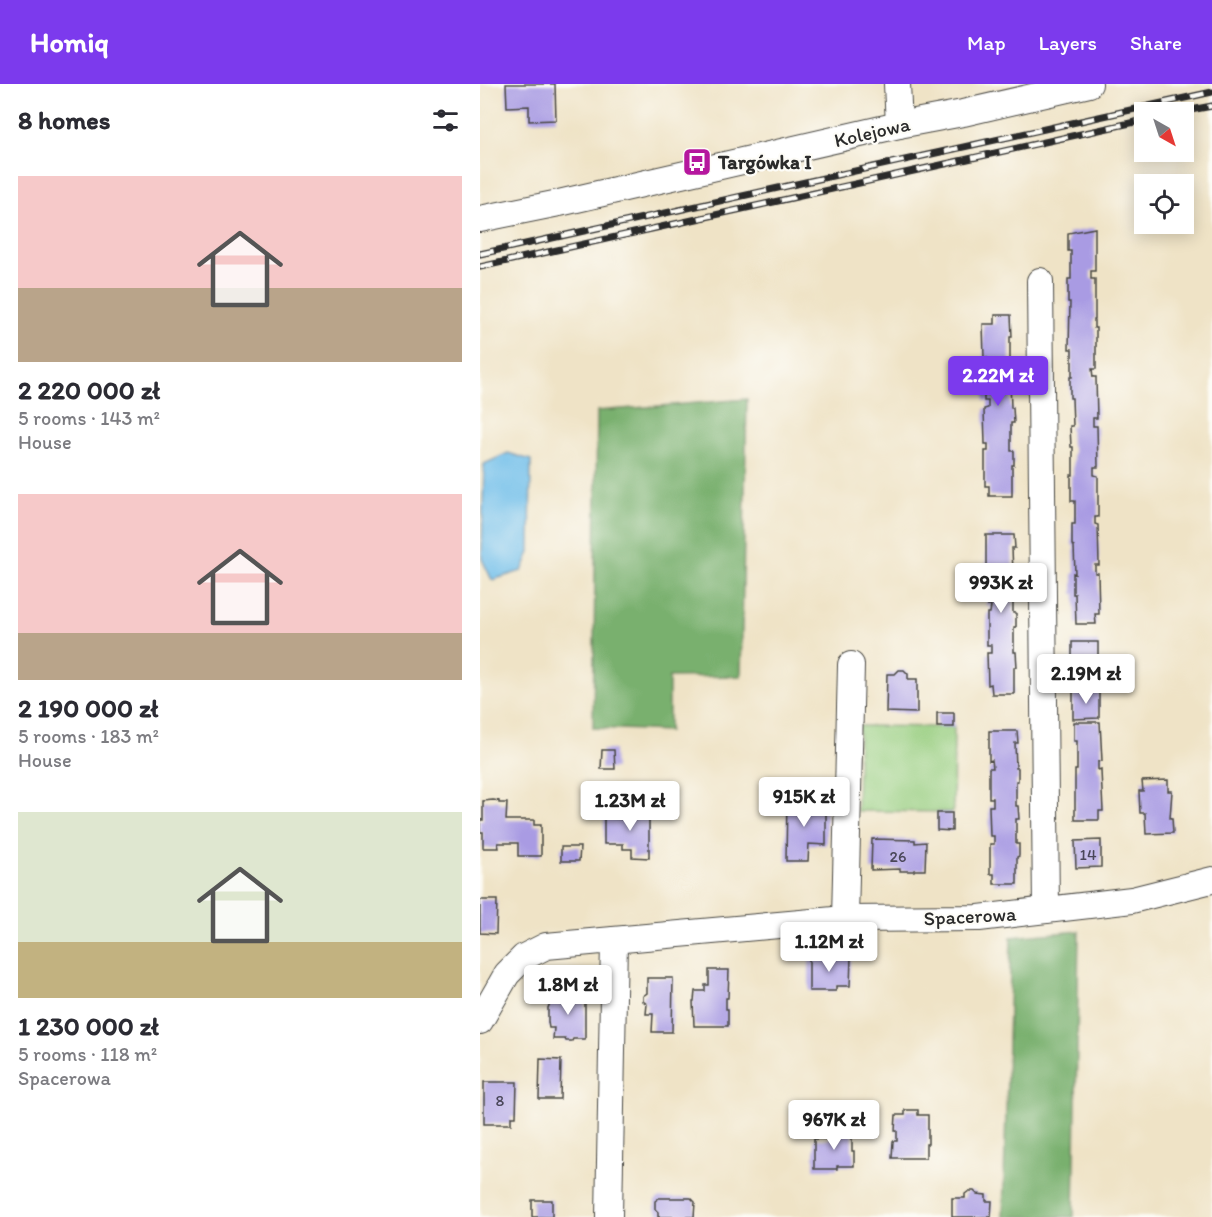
<!DOCTYPE html>
<meta charset="utf-8">
<style>
:root{--surface:#fff;--page:#f7f7f7;--text:#2b2b33;--muted:#7c7c81;--accent:#7c3aed}
body{margin:0;font-family:Itim,sans-serif;background:var(--page);color:var(--text);height:100vh;display:flex;flex-direction:column;font-size:22px;white-space:nowrap}
*{box-sizing:border-box;margin:0}
p{font-size:20px;color:var(--muted)}
.icon{flex:none;width:33px;height:33px;fill:none;stroke:currentColor;stroke-width:2;stroke-linecap:round;stroke-linejoin:round}
.map{position:relative;flex:1;overflow:hidden}
.side{display:flex;flex-direction:column;background:var(--surface);width:480px}
.side>*{flex:none}
.needle{width:39px;rotate:141deg}
.controls{position:absolute;left:654px;top:18px;display:grid;gap:12px}
.controls a{display:grid;place-items:center;width:60px;height:60px;border-radius:0px;background:var(--surface);box-shadow:0 3px 15px #0003;font-size:30px}
.price{position:absolute;translate:-50% -51px;padding:0 14px;border-radius:6px;background:#fff;color:#222;font-size:20px;line-height:39px;filter:drop-shadow(0 2px 3px #0008)}
.price::after{content:'';position:absolute;left:50%;top:36px;width:18px;height:14px;margin-left:-9px;background:inherit;clip-path:polygon(0 0,100% 0,50% 100%)}
.price.active{background:var(--accent);color:#fff}
ul{padding:0;list-style:none}
li{display:grid;align-content:center;gap:12px;height:318px;padding:0 18px}
li span{display:grid;place-items:center;height:186px;border-radius:0px;color:#555}
li>.icon{margin-inline-start:auto}
span .icon{width:108px;height:108px;fill:#fffc;stroke-width:1}
li b{font-size:26px}
h2{display:flex;justify-content:space-between;align-items:center;height:72px;padding:0 18px;font-size:26px}
header{display:flex;align-items:center;gap:36px;box-sizing:border-box;height:84px;padding:0 30px;background:var(--accent);color:#fff}
header strong{font-size:28px}
nav{display:flex;gap:33px;margin-inline-start:auto;font-size:21px}
main{display:flex;flex:1;min-height:0}
.map>svg:first-child{display:block}
.green{fill:#97cd7f;stroke:#617c55;stroke-width:1.5}
.forest{fill:#79b06e;stroke:#526e4c;stroke-width:1.5}
.water{fill:#6ebde9;stroke:#4c748a;stroke-width:1.5}
.building{fill:#a99be3}
.lines{fill:none;stroke-linecap:round;stroke-linejoin:round}
.minor-casing{stroke:#484742;stroke-width:28}
.minor{stroke:#fff;stroke-width:26}
.rail-casing{stroke:#2b2b2b;stroke-width:7}
.rail{stroke:#fdfcf7;stroke-width:4.5;stroke-dasharray:14;stroke-linecap:butt}
.labels{text-anchor:middle;dominant-baseline:central;stroke-width:4.5;stroke-linejoin:round;paint-order:stroke}
.number-label{font-size:16px;fill:#4a4759}
.street-label{font-size:20px;fill:#2b2b2b;stroke:#fdfcf7}
.poi-label{font-size:20px;font-weight:bold;fill:#2b2b2b;stroke:#fdfcf7;text-anchor:start}
</style>
<header>
<strong>Homiq</strong>
<nav><a>Map</a><a>Layers</a><a>Share</a></nav>
</header>
<main>
<section class="side">
<h2>8 homes<svg class="icon" aria-label="filters" viewBox="0 0 24 24"><path d="M4 7h16M4 17h16"/><circle cx="9" cy="7" r="2"/><circle cx="15" cy="17" r="2"/></svg></h2>
<ul>
<li><span style="background:linear-gradient(#f6c9c9 60%,#b9a48a 0)"><svg class="icon" aria-label="home" viewBox="0 0 24 24"><path d="M3 11l9-7 9 7M6 9v11h12V9"/></svg></span><div><b>2 220 000 zł</b><p>5 rooms · 143 m²</p><p>House</p></div></li>
<li><span style="background:linear-gradient(#f6c9c9 75%,#b9a48a 0)"><svg class="icon" aria-label="home" viewBox="0 0 24 24"><path d="M3 11l9-7 9 7M6 9v11h12V9"/></svg></span><div><b>2 190 000 zł</b><p>5 rooms · 183 m²</p><p>House</p></div></li>
<li><span style="background:linear-gradient(#dfe7d0 70%,#c2b280 0)"><svg class="icon" aria-label="home" viewBox="0 0 24 24"><path d="M3 11l9-7 9 7M6 9v11h12V9"/></svg></span><div><b>1 230 000 zł</b><p>5 rooms · 118 m²</p><p>Spacerowa</p></div></li>
</ul>
</section>
<div class="map">
<svg width="732" height="1133" viewBox="0 0 732 1133">
<rect width="100%" height="100%" fill="#fdfcf7"/>
<filter id="ink" filterUnits="userSpaceOnUse"><feTurbulence type="fractalNoise" baseFrequency=".0167" numOctaves="2"/><feDisplacementMap in="SourceGraphic" scale="12" xChannelSelector="R" yChannelSelector="G"/><feConvolveMatrix kernelMatrix="1 2 1 2 8 2 1 2 1" color-interpolation-filters="sRGB"/></filter>
<filter id="wash" filterUnits="userSpaceOnUse"><feTurbulence type="fractalNoise" baseFrequency=".008" numOctaves="4" result="noise"/><feDisplacementMap in="SourceGraphic" scale="24" xChannelSelector="R" yChannelSelector="G"/><feGaussianBlur stdDeviation="1.35" result="paint"/><feColorMatrix in="noise" values="0 0 0 0 0 0 0 0 0 0 0 0 0 0 0 0 0 1.4 0 .05"/><feComposite in="paint" operator="in"/></filter>
<g filter="url(#wash)">
<rect width="100%" height="100%" fill="#efe3c6"/>
<!-- green -->
<polygon class="green" points="379,642 474,643 473,728 377,727"/>
<!-- forest -->
<g class="forest">
<polygon points="267,315 261,592 189,593 189,647 113,644 117,327"/>
<polygon points="599,847 594,1133 523,1133 531,853"/>
</g>
<!-- water -->
<polygon class="water" points="28,369 51,376 50,468 42,487 12,496 2,475 4,380"/>
<g id="blocks">
<!-- building -->
<g class="building">
<polygon points="26,0 75,0 76,36 49,37 49,22 27,23"/>
<polygon points="615,144 615,187 611,187 611,195 615,195 615,235 614,235 614,244 616,244 616,285 612,285 613,293 616,293 616,295 617,334 613,334 613,342 617,342 618,383 614,383 614,391 618,392 618,433 615,433 615,440 618,441 619,481 615,481 615,489 618,489 619,530 615,530 616,540 596,540 595,510 593,510 593,489 595,490 594,462 592,461 592,440 595,440 595,417 591,417 591,391 593,391 593,363 591,363 590,342 593,342 592,314 590,314 590,293 592,293 592,265 589,265 590,218 588,218 588,195 591,195 591,167 588,167 588,149"/>
<polygon points="515,231 531,231 532,253 530,253 530,281 532,281 533,296 530,296 531,324 533,324 534,339 531,339 531,367 534,367 534,381 532,381 532,412 509,412 509,402 505,402 505,367 508,367 508,360 505,360 504,325 508,324 508,317 504,317 504,282 507,282 507,274 504,274 503,240 515,240"/>
<polygon points="506,451 534,451 535,464 532,464 533,489 535,489 535,503 533,504 533,529 536,529 536,543 534,543 534,568 536,568 537,583 534,583 534,610 512,610 511,600 508,601 507,569 511,569 511,561 507,561 507,529 510,529 511,522 507,522 506,491 506,490 510,490 510,482 506,482"/>
<polygon points="592,558 618,558 618,585 592,586"/>
<polygon points="419,586 424,586 428,590 428,595 437,595 437,629 406,628 407,590 415,590"/>
<polygon points="593,607 619,607 619,634 593,635"/>
<rect x="457" y="629" width="17" height="14"/>
<polygon points="594,638 620,638 622,677 618,678 618,686 621,685 621,687 623,727 619,727 619,736 595,736 595,686 597,686 597,657 594,657"/>
<polygon points="509,647 537,647 538,659 535,659 536,684 538,684 538,697 536,697 536,722 538,722 539,735 536,735 536,760 539,760 539,772 537,773 537,800 514,800 514,790 510,790 510,760 514,760 514,752 510,752 509,722 513,722 513,714 509,714 509,684 513,684 512,676 509,677"/>
<polygon points="122,666 134,666 135,685 121,685"/>
<polygon points="688,696 688,707 692,707 690,734 692,734 693,749 666,750 665,729 660,729 659,707 663,707 662,697"/>
<polygon points="307,714 334,714 334,727 346,727 346,761 329,760 328,777 306,777"/>
<polygon points="13,716 19,717 19,719 27,719 26,736 54,736 54,741 61,741 61,772 38,772 38,759 18,759 19,764 3,764 3,748 0,748 0,736 3,736 3,717"/>
<polygon points="152,723 169,723 169,774 152,773 152,765 143,765 143,760 124,760 124,734 145,735 145,736 152,736"/>
<polygon points="457,729 472,729 472,747 457,746"/>
<polygon points="392,755 435,756 435,759 446,758 445,786 434,786 434,787 420,787 420,785 391,786"/>
<polygon points="621,756 621,783 596,784 595,757"/>
<polygon points="81,763 100,763 99,777 81,777"/>
<polygon points="0,816 17,816 16,850 0,849"/>
<polygon points="329,872 371,874 370,902 356,902 356,907 329,907"/>
<polygon points="229,886 249,886 248,914 246,914 246,925 248,925 248,942 214,942 213,917 214,917 215,907 225,907 225,901 229,901"/>
<polygon points="167,894 193,894 192,948 172,948 173,930 166,930 167,920 163,917 163,912 167,909"/>
<polygon points="87,907 92,907 93,909 105,909 105,955 93,955 92,957 86,957 85,955 73,955 74,944 69,944 68,938 68,924 70,919 74,919 74,908 86,909"/>
<polygon points="60,975 81,976 80,1015 59,1015"/>
<polygon points="4,998 37,998 36,1033 31,1033 31,1040 4,1040"/>
<polygon points="425,1026 438,1026 438,1031 448,1031 448,1060 446,1060 446,1074 412,1074 413,1057 417,1057 417,1047 415,1047 416,1031 425,1031"/>
<polygon points="360,1046 372,1046 372,1067 374,1067 374,1082 357,1082 357,1085 334,1085 334,1055 350,1055 350,1049 360,1049"/>
<polygon points="489,1107 494,1107 497,1110 506,1111 506,1117 512,1117 511,1133 472,1133 472,1114 485,1114 485,1110"/>
<polygon points="179,1114 211,1114 215,1118 214,1133 178,1133 178,1128 175,1125 175,1117"/>
<rect x="52" y="1116" width="20" height="17"/>
</g>
</g>
</g>
<g filter="url(#ink)">
<use href="#blocks" fill-opacity="0" stroke="#484742" stroke-width="1.5"/>
<g class="lines">
<!-- minor casing -->
<g class="minor-casing">
<g id="minor">
<polyline points="417,0 419,41"/>
<polyline points="0,135 79,119 419,41 483,29 609,0"/>
<polyline points="560,197 566,826"/>
<polyline points="365,835 371,581"/>
<polyline points="0,937 27,890 44,873 66,862 365,835 499,834 652,816 732,796"/>
<polyline points="129,1133 134,856"/>
</g>
</g>
<!-- minor -->
<use href="#minor" class="minor"/>
<!-- rail casing -->
<g class="rail-casing">
<g id="rail">
<polyline points="700,28 732,22"/>
<polyline points="0,170 732,8"/>
<polyline points="0,183 664,36"/>
</g>
</g>
<!-- rail -->
<use href="#rail" class="rail"/>
</g>
</g>
<!-- icons -->
<defs>
<g id="bus-square" transform="scale(1.5)"><rect x="-9" y="-9" width="18" height="18" rx="4" fill="#b5179e" stroke="#fdfcf7"/><path d="M-5-6H5V4H4V6H2V4H-2V6H-4V4H-5ZM-3.5-4V0h7V-4ZM-3.5 1.2v1.5H-2V1.2ZM2 1.2v1.5H3.5V1.2Z" fill="#fff"/></g>
</defs>
<g fill-rule="evenodd">
<use href="#bus-square" x="217" y="78"/>
</g>
<g class="labels">
<!-- number labels -->
<g class="number-label">
<text x="608" y="770">14</text>
<text x="418" y="772">26</text>
<text x="20" y="1016">8</text>
</g>
<!-- street labels -->
<g class="street-label">
<text transform="translate(392 48) rotate(-13)">Kolejowa</text>
<text transform="translate(490 832) rotate(-3)">Spacerowa</text>
</g>
<!-- poi labels -->
<g class="poi-label">
<text x="238" y="78">Targówka I</text>
</g>
</g>
</svg>
<div class="controls">
<a><svg class="needle" viewBox="-14 -14 28 28"><path d="M0-13l5 13h-10z" fill="#e53935"/><path d="M0 13l5-13h-10z" fill="#7c7c81"/></svg></a>
<a><svg class="icon" aria-label="locate" viewBox="0 0 24 24"><circle cx="12" cy="12" r="6"/><path d="M12 2v4M12 18v4M2 12h4M18 12h4"/></svg></a>
</div>
<b class="price active" style="left:518px;top:323px">2.22M zł</b>
<b class="price" style="left:521px;top:530px">993K zł</b>
<b class="price" style="left:606px;top:621px">2.19M zł</b>
<b class="price" style="left:324px;top:744px">915K zł</b>
<b class="price" style="left:150px;top:748px">1.23M zł</b>
<b class="price" style="left:349px;top:889px">1.12M zł</b>
<b class="price" style="left:88px;top:932px">1.8M zł</b>
<b class="price" style="left:354px;top:1067px">967K zł</b>
</div>
</main>
